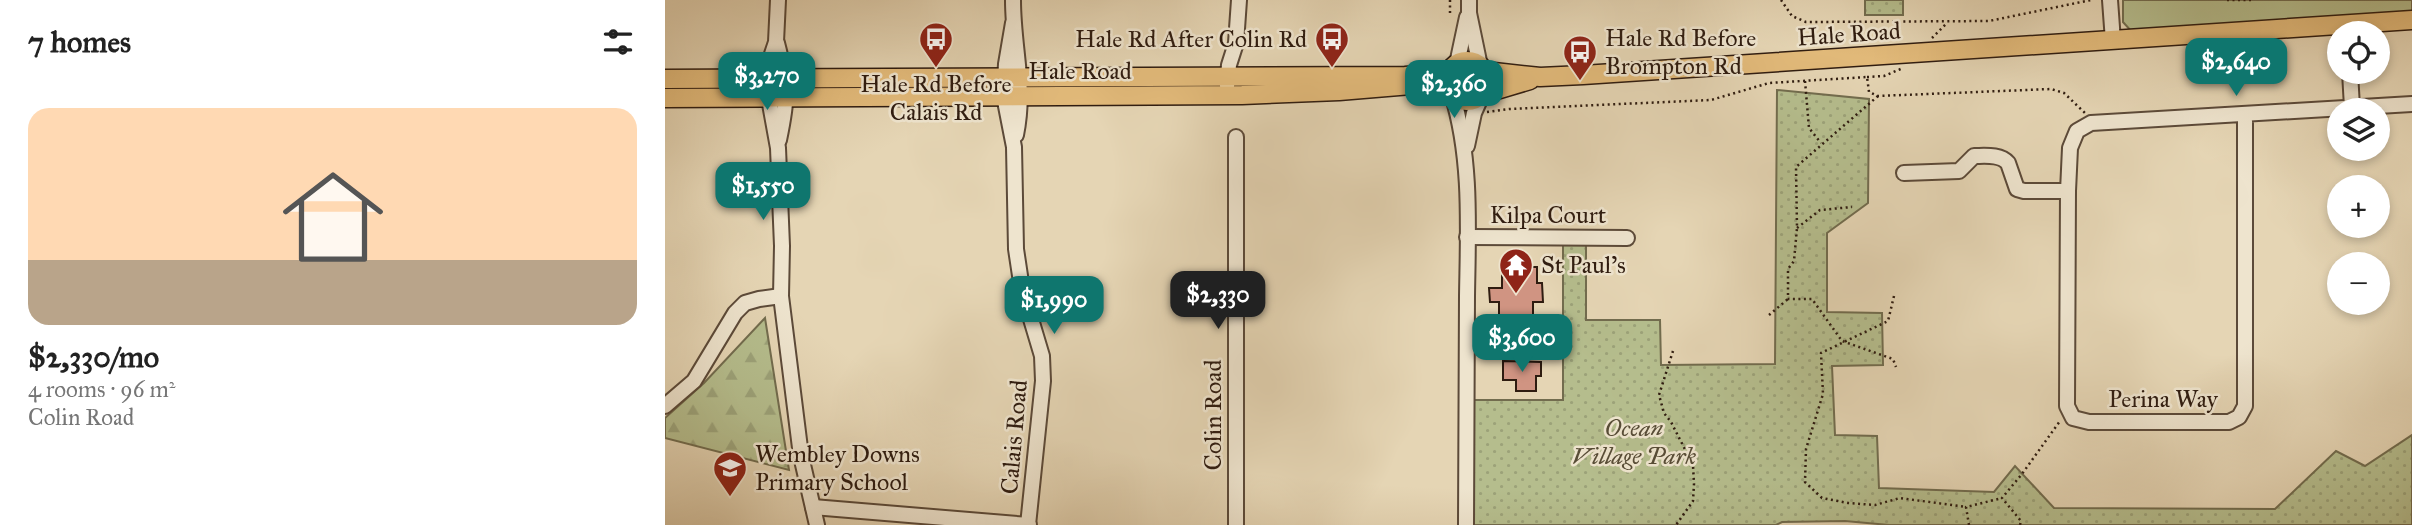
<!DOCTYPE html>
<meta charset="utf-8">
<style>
:root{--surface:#fff;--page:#f6f6f6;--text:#222;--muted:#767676;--accent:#0f766e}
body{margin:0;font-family:"IM FELL Great Primer",serif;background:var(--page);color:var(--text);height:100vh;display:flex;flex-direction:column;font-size:26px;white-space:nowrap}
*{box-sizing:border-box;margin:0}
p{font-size:23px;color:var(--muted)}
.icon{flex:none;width:38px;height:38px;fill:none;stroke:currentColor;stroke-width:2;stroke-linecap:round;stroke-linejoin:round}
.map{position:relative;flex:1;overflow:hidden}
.drawer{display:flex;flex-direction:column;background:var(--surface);width:665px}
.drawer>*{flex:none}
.buttons{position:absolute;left:1662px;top:21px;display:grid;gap:14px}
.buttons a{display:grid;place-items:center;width:63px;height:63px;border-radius:50%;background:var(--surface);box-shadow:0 4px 10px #0003;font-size:35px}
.price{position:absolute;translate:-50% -60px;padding:0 16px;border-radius:14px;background:var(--accent);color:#fff;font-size:23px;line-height:46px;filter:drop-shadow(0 2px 4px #0008)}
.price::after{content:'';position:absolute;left:50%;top:42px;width:21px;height:16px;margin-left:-10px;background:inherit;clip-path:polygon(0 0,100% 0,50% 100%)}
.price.active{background:#222;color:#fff}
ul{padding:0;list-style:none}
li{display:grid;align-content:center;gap:14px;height:371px;padding:0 28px}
li span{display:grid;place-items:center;height:217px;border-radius:21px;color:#555}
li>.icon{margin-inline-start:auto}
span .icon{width:126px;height:126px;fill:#fffc;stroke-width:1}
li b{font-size:30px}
h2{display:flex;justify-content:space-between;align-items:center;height:84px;padding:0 28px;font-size:30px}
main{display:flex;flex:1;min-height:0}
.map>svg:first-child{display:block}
.green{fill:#b5bd8d;stroke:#726c4e;stroke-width:2}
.forest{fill:url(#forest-firs);stroke:#726c4e;stroke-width:2}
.park{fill:url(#park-dots);stroke:#726c4e;stroke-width:2}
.building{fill:#d09482;stroke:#2f1c10;stroke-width:2}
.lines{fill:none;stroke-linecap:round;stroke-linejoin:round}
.minor-casing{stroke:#5c4a39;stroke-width:18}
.major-casing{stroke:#2f1c10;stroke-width:21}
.path{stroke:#2f1c10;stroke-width:2.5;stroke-dasharray:2 3.5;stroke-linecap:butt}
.minor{stroke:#eee4ce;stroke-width:14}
.major{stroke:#e2ba7a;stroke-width:18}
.labels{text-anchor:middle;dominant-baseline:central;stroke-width:5;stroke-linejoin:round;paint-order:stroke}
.street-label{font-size:24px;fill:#2f1c10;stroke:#eee4ce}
.poi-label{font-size:24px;fill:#2f1c10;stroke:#eee4ce;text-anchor:start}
.park-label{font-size:24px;font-style:italic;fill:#574c36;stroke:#eee4ce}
</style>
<main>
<section class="drawer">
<h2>7 homes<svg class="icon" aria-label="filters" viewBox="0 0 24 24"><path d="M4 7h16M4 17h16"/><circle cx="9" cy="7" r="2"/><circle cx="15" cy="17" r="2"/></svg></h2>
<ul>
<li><span style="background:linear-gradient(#ffd9b3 70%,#b9a48a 0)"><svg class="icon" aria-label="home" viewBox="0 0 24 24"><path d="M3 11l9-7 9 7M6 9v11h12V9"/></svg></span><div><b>$2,330/mo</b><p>4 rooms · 96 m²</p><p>Colin Road</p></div></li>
</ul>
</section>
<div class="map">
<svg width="1747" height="525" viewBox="0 0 1747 525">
<defs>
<pattern id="forest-firs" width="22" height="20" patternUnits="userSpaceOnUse" patternTransform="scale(1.75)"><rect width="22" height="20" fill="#b5bd8d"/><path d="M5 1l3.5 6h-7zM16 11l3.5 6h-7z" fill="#9ca279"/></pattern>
<pattern id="park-dots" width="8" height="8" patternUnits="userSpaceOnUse" patternTransform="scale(1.75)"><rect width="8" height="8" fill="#b5bd8d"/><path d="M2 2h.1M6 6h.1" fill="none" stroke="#9ca279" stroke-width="1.8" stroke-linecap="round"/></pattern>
</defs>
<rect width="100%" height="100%" fill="#e5d5b4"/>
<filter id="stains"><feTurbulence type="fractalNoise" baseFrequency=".00286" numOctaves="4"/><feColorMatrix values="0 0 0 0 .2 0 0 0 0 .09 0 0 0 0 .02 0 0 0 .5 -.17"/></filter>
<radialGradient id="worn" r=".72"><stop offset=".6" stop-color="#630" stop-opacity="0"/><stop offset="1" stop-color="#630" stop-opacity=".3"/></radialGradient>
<!-- green -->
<polygon class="green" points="1458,0 1747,0 1747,15 1467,32 1458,22"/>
<!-- forest -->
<polygon class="forest" points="100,318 124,470 0,438 0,418 39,383"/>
<!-- park -->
<g class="park">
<rect x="1200" y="0" width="38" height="15"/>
<polygon points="1112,90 1204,99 1203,203 1162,233 1162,312 1217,313 1218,365 1167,366 1170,435 1212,436 1214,488 1329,492 1350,466 1389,508 1610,509 1671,451 1700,466 1747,435 1747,525 1224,525 1180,521 1117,522 1111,525 809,525 808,400 898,400 898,244 921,244 921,320 995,320 996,365 1110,364"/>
</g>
<!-- building -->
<g class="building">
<polygon points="837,267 872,267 872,283 877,283 878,302 868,302 868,325 834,325 834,302 825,302 824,288 837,288"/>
<polygon points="838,361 876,362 876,376 871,376 871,391 851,391 851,380 838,380"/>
</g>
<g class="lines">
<!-- minor casing -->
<g class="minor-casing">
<g id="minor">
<polyline points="113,0 111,42 100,75 100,97 105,104 113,148 117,246 116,296 136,456 152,525"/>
<path d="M 348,0 C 348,49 361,85 351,135"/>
<polyline points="804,0 804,13 815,66"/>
<polyline points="1445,0 1448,41"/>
<polyline points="348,23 341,64 339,96 349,147 351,249 357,289 377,356 378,381 363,525"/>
<path d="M 112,43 C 123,85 123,98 114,140"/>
<polyline points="792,64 802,17"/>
<polyline points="1685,72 1687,107"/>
<polyline points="562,86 564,65 571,43 574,0"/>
<path d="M 787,94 C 807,159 803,228 802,296 C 802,372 801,449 801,525"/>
<polyline points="1580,115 1580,406 1574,417 1564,422 1424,422 1408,418 1402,406 1403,191 1405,148 1412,131 1426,123 1747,104"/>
<polyline points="571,137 571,525"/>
<polyline points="802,146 809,113 817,95"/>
<path d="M 1239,173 L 1294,171 L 1309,156 C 1320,156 1335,154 1343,163 L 1352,189 L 1359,191 L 1403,191"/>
<polyline points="802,237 962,238"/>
<polyline points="0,406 29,381 70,313 80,303 94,299 116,296"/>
<polyline points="148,507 364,525"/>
</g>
</g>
<!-- major casing -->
<g class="major-casing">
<g id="major">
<circle cx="802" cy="81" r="20"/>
<polyline points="820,71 875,77 918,75 1747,20"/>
<polyline points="0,79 740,76 769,74 786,69"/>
<polyline points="818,94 865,80"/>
<polyline points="0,98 577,95 674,91 746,85 769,88 786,93"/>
</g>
</g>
<!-- path -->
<g class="path">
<polyline points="1116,0 1127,16 1141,22 1324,21 1426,0"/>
<polyline points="1562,0 1586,0"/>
<polyline points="785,13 785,0"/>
<polyline points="1267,38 1282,23"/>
<polyline points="1202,77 1219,76 1238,68"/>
<polyline points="1140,81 1144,128 1156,143"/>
<polyline points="1213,96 1131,167 1132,228 1129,261 1123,269 1123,299 1147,299 1177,341 1228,359 1231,367"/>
<polyline points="822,112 844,109 1046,100 1104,83 1202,77 1204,92 1213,96 1386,89 1399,93 1420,113"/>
<polyline points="1132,228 1155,210 1187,207"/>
<polyline points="1229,296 1223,321 1156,353 1158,394 1141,449 1140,482 1157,498 1183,503 1210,505 1235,498 1301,507"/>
<polyline points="1104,315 1123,299"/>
<polyline points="1008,351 994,395 999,413 1006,422 1028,465 1029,484 1028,501 1011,525"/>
<polyline points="1304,525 1301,507 1337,498"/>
<polyline points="1355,525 1356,521 1337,498 1357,474 1395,421"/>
</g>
<!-- minor -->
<use href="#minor" class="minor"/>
<!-- major -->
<use href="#major" class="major"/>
</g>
<!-- icons -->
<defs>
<g id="bus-pin" transform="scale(1.75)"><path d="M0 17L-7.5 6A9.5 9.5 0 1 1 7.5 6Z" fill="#8f2418" stroke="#eee4ce"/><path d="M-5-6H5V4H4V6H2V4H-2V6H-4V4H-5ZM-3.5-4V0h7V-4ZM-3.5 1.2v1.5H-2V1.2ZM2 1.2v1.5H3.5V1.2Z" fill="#fff"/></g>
<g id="temple-pin" transform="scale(1.75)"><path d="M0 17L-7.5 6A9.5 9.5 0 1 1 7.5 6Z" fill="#8f2418" stroke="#eee4ce"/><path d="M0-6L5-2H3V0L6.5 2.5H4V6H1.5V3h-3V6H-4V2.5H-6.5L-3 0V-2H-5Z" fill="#fff"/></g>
<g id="school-pin" transform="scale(1.75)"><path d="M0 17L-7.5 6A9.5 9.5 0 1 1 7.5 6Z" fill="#8f2418" stroke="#eee4ce"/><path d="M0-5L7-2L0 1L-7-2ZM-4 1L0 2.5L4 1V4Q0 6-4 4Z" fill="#fff"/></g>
</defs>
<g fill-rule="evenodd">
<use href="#bus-pin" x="271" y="39"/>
<use href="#bus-pin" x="667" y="39"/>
<use href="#bus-pin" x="915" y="52"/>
<use href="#temple-pin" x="851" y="265"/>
<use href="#school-pin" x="65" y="468"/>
</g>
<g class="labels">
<!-- street labels -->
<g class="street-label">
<text transform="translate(1184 34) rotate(-4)">Hale Road</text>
<text x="415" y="71">Hale Road</text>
<text x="883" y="215">Kilpa Court</text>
<text x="1498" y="399">Perina Way</text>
<text transform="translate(548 415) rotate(-90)">Colin Road</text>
<text transform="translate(349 437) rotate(-85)">Calais Road</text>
</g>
<!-- poi labels -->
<g class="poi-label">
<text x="940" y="38">Hale Rd Before<tspan x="940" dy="28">Brompton Rd</tspan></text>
<text x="642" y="39" text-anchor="end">Hale Rd After Colin Rd</text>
<text x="271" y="84" text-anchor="middle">Hale Rd Before<tspan x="271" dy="28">Calais Rd</tspan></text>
<text x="876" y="265">St Paul's</text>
<text x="90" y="454">Wembley Downs<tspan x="90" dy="28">Primary School</tspan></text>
</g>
<!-- park labels -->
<g class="park-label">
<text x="969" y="428">Ocean<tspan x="969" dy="28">Village Park</tspan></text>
</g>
</g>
<rect width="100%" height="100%" filter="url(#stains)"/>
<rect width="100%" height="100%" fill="url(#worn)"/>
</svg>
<div class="buttons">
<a><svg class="icon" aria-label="locate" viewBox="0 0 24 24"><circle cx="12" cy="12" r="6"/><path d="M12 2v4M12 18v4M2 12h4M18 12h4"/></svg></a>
<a><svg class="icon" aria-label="layers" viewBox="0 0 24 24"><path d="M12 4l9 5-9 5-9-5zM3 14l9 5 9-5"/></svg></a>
<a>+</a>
<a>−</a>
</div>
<b class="price" style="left:1571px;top:98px">$2,640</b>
<b class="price" style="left:102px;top:112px">$3,270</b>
<b class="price" style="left:789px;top:120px">$2,360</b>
<b class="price" style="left:98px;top:222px">$1,550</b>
<b class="price active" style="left:553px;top:331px">$2,330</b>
<b class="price" style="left:389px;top:336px">$1,990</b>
<b class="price" style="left:857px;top:374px">$3,600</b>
</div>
</main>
